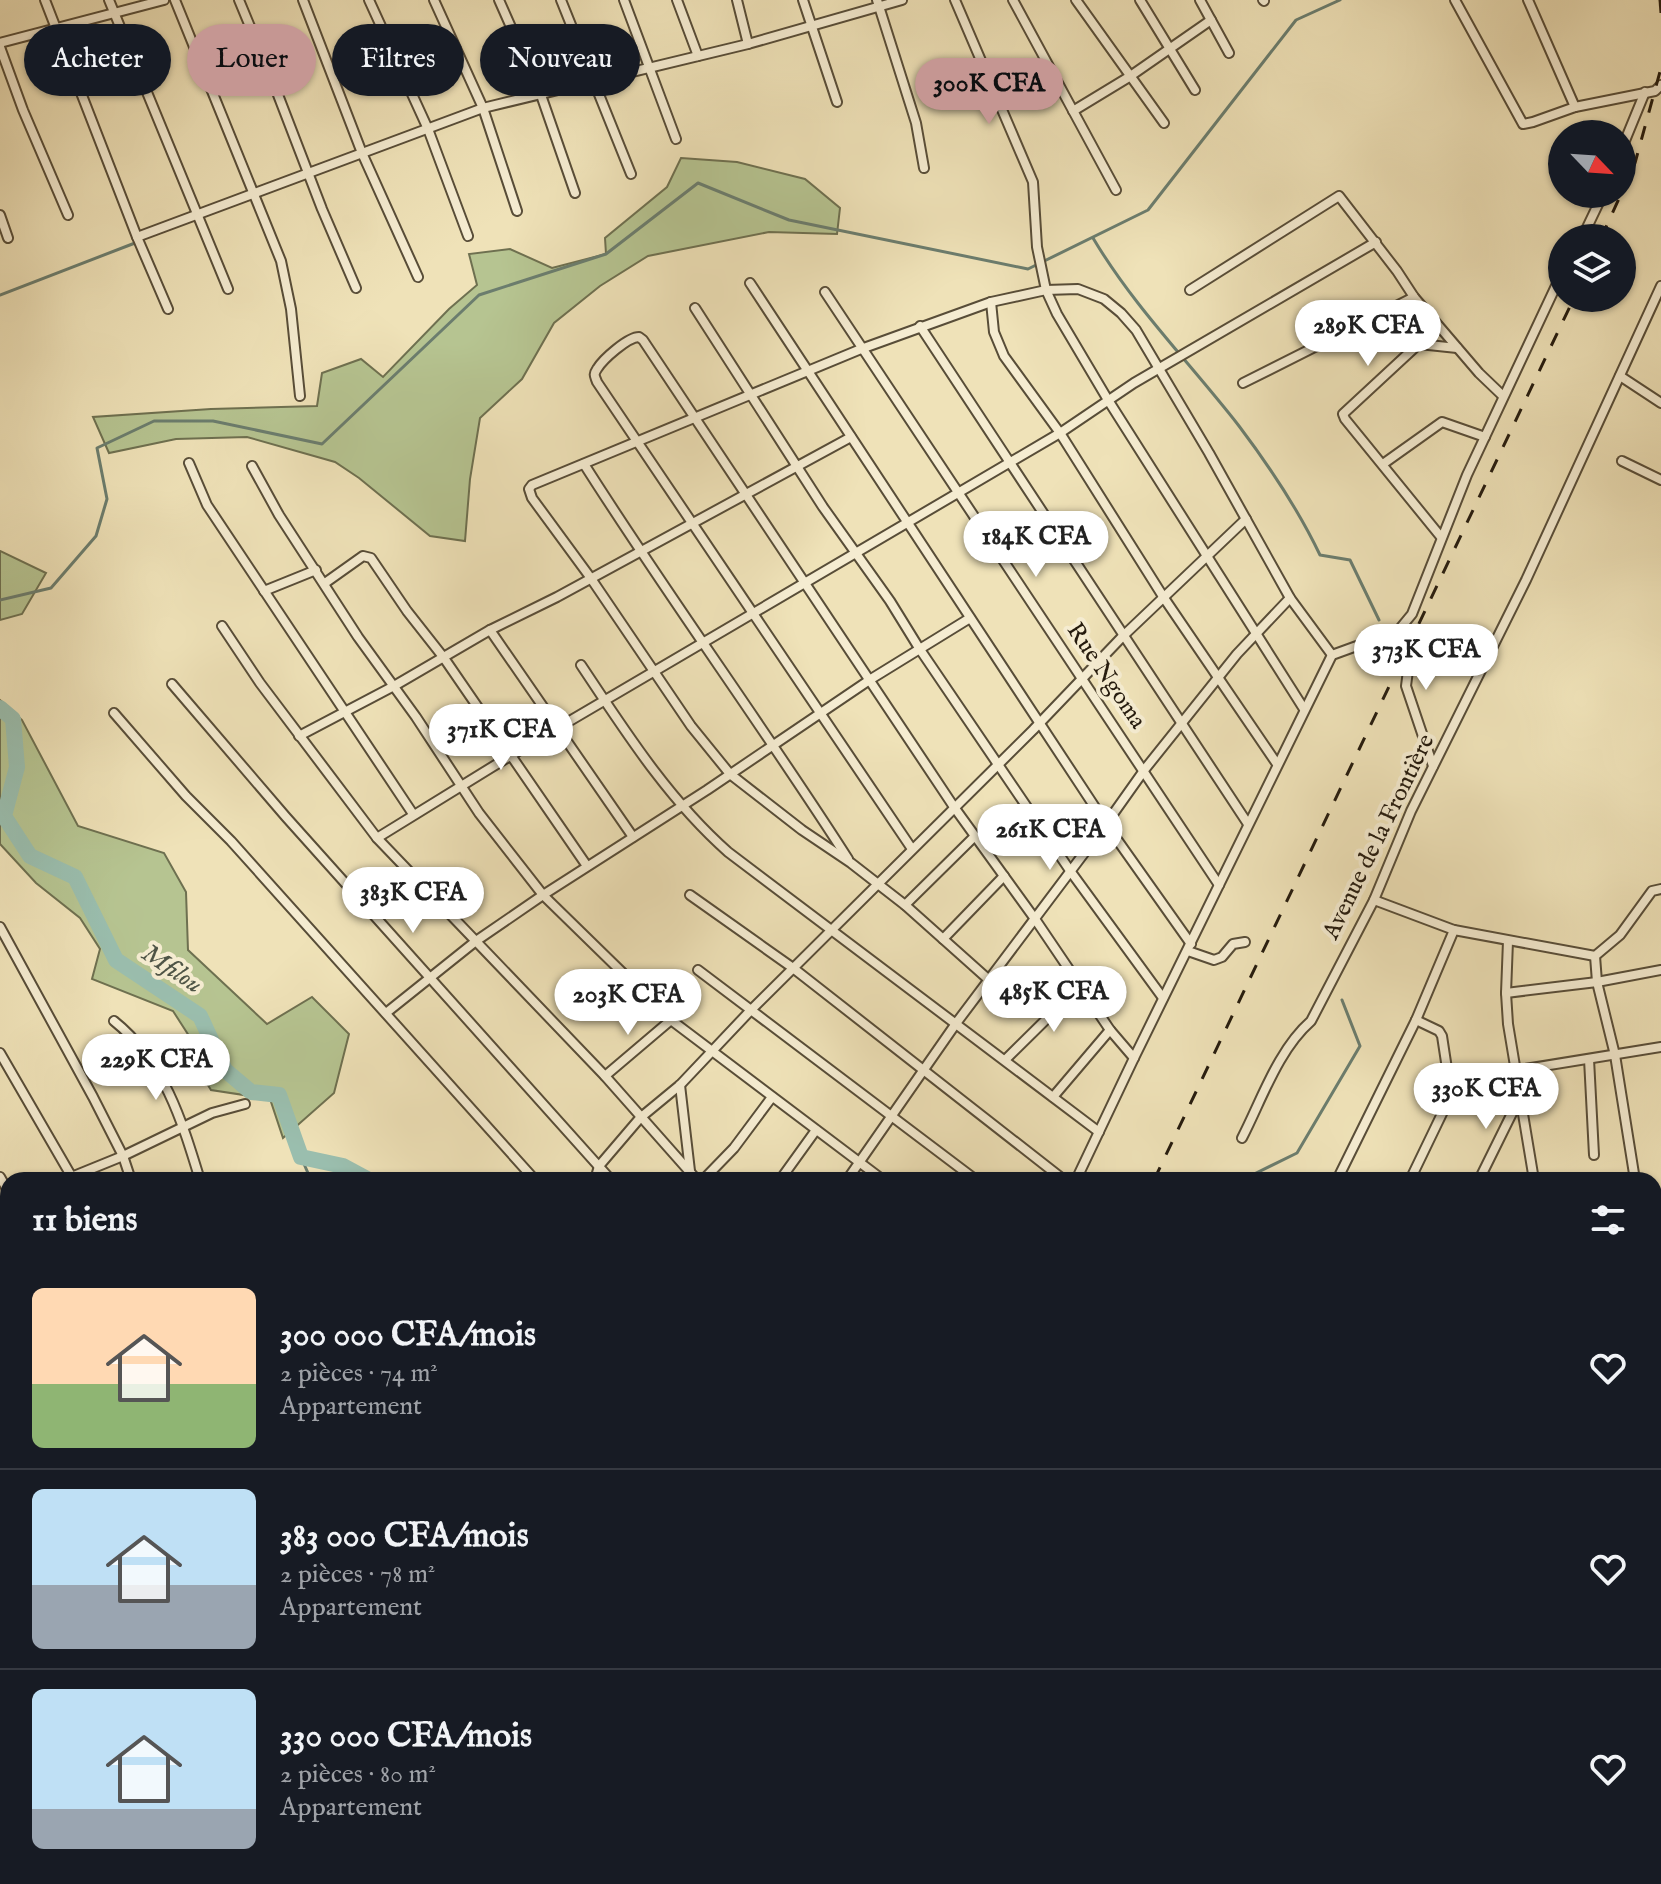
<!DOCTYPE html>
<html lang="fr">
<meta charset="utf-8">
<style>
:root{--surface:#171b24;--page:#20242c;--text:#f1f3f6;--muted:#9ea1a6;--line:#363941;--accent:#c59692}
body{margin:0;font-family:"IM FELL English",serif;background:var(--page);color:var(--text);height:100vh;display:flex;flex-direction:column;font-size:30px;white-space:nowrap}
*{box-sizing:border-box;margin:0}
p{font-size:26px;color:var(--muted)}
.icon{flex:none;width:44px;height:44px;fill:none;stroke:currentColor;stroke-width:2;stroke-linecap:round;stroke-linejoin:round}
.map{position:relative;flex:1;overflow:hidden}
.details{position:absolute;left:0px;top:1172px;width:1662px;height:712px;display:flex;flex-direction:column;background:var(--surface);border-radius:24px 24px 0 0;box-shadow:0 2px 6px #0004}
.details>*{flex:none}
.guide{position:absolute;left:24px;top:24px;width:800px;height:72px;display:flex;gap:16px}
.needle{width:52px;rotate:115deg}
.tools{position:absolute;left:1548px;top:120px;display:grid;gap:16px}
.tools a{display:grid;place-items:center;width:88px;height:88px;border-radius:50%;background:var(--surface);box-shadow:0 2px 6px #0004;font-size:40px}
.price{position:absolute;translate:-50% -68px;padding:0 18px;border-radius:28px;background:#fff;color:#222;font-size:26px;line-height:52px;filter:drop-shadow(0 2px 4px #0008)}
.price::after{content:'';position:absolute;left:50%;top:48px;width:24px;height:18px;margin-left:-12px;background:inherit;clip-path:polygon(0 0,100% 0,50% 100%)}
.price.current{background:var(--accent);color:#111}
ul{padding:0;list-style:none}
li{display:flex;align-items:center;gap:24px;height:200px;padding:0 32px}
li+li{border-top:2px solid var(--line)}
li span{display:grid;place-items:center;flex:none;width:224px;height:160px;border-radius:12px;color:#555}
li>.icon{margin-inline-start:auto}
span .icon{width:96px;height:96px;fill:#fffc;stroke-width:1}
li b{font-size:34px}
h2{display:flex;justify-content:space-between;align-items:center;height:96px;padding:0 32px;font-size:34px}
.pill{padding:0 28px;border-radius:36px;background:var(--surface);box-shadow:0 2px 6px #0004;font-size:28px;line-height:72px}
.pill.current{background:var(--accent);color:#111}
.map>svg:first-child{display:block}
.green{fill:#b6c491;stroke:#6e7050;stroke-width:2}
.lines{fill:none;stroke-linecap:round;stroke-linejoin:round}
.stream{stroke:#6b7d6e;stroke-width:3}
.river{stroke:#9abeae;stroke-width:16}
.minor-casing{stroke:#584d38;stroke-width:12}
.tertiary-casing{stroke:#584d38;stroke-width:14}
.minor{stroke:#f5ecd1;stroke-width:8}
.tertiary{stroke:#f5ecd1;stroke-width:10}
.rail{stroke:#251b0e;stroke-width:3;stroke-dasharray:14 14;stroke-linecap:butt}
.labels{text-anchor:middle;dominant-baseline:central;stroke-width:8;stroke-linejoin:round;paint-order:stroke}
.street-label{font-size:24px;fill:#251b0e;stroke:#f5ecd1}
.water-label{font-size:26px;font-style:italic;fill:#4e5446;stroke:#f5ecd1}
</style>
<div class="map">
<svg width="1661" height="1884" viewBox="0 0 1661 1884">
<rect width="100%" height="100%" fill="#efe2b8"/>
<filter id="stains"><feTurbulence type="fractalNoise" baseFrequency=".0025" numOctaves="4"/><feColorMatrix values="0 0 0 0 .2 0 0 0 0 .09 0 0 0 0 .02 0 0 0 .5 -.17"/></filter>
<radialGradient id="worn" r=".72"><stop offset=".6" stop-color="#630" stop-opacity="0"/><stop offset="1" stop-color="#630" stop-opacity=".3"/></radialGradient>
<!-- green -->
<g class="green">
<polygon points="681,158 737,162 805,179 840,208 837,234 769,232 648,256 600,286 554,323 522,379 480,418 470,479 465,541 430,536 359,478 335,462 247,437 176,439 109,453 93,417 211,409 317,406 322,373 361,359 383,377 449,309 477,285 469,254 510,249 552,268 606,254 605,238 667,187"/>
<polygon points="0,551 46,573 22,614 0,620"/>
<polygon points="0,700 22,720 78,826 164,853 186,892 188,950 267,1024 312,997 349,1034 334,1093 283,1138 270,1099 211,1090 197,1067 200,1053 173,1011 92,979 100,949 80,918 36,883 0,844"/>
<polygon points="1661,1674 1661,1744 1654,1753 1654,1685"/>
</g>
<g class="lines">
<!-- stream -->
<g class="stream">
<path d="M 1093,238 C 1134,307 1190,363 1239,426 C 1270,467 1298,509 1320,555 L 1350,560 L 1379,620"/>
<polyline points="0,295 135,243"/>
<polyline points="0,600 51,588 96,536 107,499 97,448 154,421 213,421 322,444 479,295 606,254 698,183 789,220 1028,269 1148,210 1296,20 1340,0"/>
<polyline points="301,1157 311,1180"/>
<polyline points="1242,1180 1297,1153 1360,1046 1342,1000"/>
<polyline points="0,1567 8,1568"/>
<polyline points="1654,1701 1661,1689"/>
<polyline points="1654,1778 1661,1780"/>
<polyline points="171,1876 173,1884"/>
<polyline points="543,1876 544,1884"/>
</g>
<!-- river -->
<polyline class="river" points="0,708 13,719 17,767 4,816 30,856 75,877 116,960 200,1016 225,1070 251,1092 279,1095 301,1157 343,1166 369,1180"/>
<!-- minor casing -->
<g class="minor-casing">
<g id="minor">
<polyline points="45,0 137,237 168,309"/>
<polyline points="109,0 228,289"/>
<polyline points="175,0 281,261 291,309 300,396"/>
<polyline points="239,0 275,87 322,209 356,288"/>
<polyline points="303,0 362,153 418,277"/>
<polyline points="369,0 428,129 468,236"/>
<polyline points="434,0 483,108 517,211"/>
<polyline points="499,0 541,95 575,193"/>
<polyline points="561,0 631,174"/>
<polyline points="624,0 676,139"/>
<polyline points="677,0 698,56"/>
<polyline points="737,0 748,44"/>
<polyline points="803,0 837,102"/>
<polyline points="877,0 916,123 924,168"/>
<polyline points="955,0 1033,182 1037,247 1046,290 1057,314 1108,400 1304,709"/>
<polyline points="1013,0 1116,190"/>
<polyline points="1076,0 1164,123"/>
<polyline points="1140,0 1195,90"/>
<polyline points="1200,0 1229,53"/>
<polyline points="1263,0 1264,1"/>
<polyline points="1455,0 1523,124 1533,122 1575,107 1655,91 1661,85"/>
<polyline points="1528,0 1575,107"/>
<polyline points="0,43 164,0"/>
<polyline points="0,47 23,110 68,215"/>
<polyline points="1073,111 1129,77 1211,20"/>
<polyline points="1622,148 1645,92"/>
<polyline points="0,215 8,238"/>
<polyline points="137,237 483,108 748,44 902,0"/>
<polyline points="1582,238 1603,194"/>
<polyline points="750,283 1106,824 1191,944"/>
<polyline points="1190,290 1339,196 1397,271 1414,297 1479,373 1503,396"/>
<polyline points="825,292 1219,885"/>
<polyline points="991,302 994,332 1004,356 1060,433 1164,598 1277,764"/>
<polyline points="695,308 823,507 890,601 919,648 1071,872 1163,998"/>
<polyline points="920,326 1248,824"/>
<polyline points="1438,326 1343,414 1345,419 1441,537"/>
<polyline points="1419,344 1457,348"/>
<polyline points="1620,376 1661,403"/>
<polyline points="1243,383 1414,297"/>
<polyline points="1622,461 1661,480"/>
<polyline points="189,463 207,505 413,814"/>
<path d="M 584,464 C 669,598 763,726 848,859"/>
<polyline points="1383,464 1442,422 1485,437"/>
<polyline points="252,466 279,515 358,637 416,717 479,813 543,895 671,1020 883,1180"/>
<polyline points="325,583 363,556 371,558 407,611 444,658 587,866"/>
<polyline points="264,591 316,570"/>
<polyline points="222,626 260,683 377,838 605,1076 697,1180"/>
<polyline points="1404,626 1410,655 1406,686 1433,766"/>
<polyline points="490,630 633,837"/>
<path d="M 581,665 C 625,731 668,799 728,852 L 1099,1132"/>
<polyline points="172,684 286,817 611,1180"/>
<polyline points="114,713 186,796 231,841 535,1180"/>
<polyline points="299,736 394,686 490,630 557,597 851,437"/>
<polyline points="377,838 510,756 1060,433 1134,383 1376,242"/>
<path d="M 912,849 L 597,382 C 595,376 593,375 597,369 C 603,359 628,337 639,337 L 643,340 L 954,807 L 1035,919 L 1110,1030 L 1134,1058"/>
<polyline points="690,895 793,968 1064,1180"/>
<polyline points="1374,900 1454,930 1595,956 1620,935 1652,891 1661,889"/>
<polyline points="905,905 975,836"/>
<polyline points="0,927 93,1097 123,1156 131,1180"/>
<polyline points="943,939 1004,876"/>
<polyline points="1508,941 1506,993 1508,1024 1534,1180"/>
<polyline points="1188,951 1214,960 1222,957 1233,944 1245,942"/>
<polyline points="1595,956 1597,982 1615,1055 1635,1180"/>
<polyline points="698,970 976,1180"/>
<polyline points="989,980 905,905 851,863 802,830 730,774 691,726 590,577 532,498 529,489 532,485 861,349 991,302 1046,290 1078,289 1104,299 1121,313 1136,330 1209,453 1290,598 1332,655"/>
<polyline points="1506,993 1597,982 1661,970"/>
<polyline points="386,1013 476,941 543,895 707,790 871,679 970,618"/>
<path d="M 114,1021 C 164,1061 182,1121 200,1180"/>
<polyline points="0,1053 73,1179"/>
<polyline points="1006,1059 1080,986"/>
<polyline points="1589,1059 1594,1155"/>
<polyline points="605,1076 671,1020"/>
<polyline points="1451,1081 1661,1047"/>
<polyline points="680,1085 690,1171"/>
<polyline points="1053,1097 1110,1030"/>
<path d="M 1242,1138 C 1262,1099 1278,1050 1311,1021 L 1374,900 L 1411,811 L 1526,580 L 1661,286"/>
<polyline points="0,1177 8,1191"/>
<polyline points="64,1180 123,1156 212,1113 245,1104"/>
<polyline points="595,1180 599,1166 640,1118 680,1085 750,1011 1033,730 1122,637 1246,519"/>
<polyline points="703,1180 734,1148 772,1097"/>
<polyline points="780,1180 816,1130"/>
<polyline points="847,1180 957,1022 1106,824 1145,769 1237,654 1290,598"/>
<polyline points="1076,1180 1134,1058 1332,655 1398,631 1412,614 1467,475 1562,273"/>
<polyline points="1337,1180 1416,1020 1454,930"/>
<polyline points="1410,1180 1451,1095 1442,1036 1439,1031 1416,1020"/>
<polyline points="1479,1180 1520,1097"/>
<polyline points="0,1228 8,1217"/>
<polyline points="1654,1235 1661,1234"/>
<polyline points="0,1319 8,1309"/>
<polyline points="1654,1399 1661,1385"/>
<polyline points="0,1415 8,1405"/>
<polyline points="1654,1426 1656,1429 1654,1437"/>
<polyline points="1654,1504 1661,1505"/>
<polyline points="1,1522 8,1512"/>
<polyline points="0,1708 8,1699"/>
<polyline points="0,1818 8,1813"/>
<polyline points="332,1876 332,1884"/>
<polyline points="398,1876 399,1884"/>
<polyline points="453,1876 454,1884"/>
<polyline points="826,1876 832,1884"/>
<polyline points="1582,1876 1604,1884"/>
<polyline points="24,1884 37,1876"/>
<polyline points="617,1884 625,1876"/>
<polyline points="871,1884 874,1876"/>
<polyline points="1441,1884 1458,1876"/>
</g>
</g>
<!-- tertiary casing -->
<g class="tertiary-casing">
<g id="tertiary">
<polyline points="0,1769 8,1783"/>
<polyline points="42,1876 45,1884"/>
</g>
</g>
<!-- minor -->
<use href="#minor" class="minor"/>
<!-- tertiary -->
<use href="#tertiary" class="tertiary"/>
<!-- rail -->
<g class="rail">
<polyline points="1660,0 1661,13"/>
<polyline points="1622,192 1635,163 1661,68"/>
<polyline points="1601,238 1621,194"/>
<polyline points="1154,1180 1574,298"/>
<polyline points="703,1884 716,1876"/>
</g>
</g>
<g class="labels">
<!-- street labels -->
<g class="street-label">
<text transform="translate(1106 676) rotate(56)">Rue Ngoma</text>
<text transform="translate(1379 837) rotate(-64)">Avenue de la Frontière</text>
</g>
<!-- water labels -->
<g class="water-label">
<text transform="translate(172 969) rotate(34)">Mfilou</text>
</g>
</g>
<rect width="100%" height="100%" filter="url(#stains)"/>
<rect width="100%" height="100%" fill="url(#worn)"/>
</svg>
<div class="tools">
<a><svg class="needle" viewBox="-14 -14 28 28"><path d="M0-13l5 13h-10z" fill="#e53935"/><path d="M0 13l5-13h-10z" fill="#9ea1a6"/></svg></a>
<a><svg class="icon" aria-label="layers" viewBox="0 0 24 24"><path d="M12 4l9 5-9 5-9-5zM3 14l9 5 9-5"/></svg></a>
</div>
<b class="price current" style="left:989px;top:126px">300K CFA</b>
<b class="price" style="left:1368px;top:368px">289K CFA</b>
<b class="price" style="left:1036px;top:579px">184K CFA</b>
<b class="price" style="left:1426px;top:692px">373K CFA</b>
<b class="price" style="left:501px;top:772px">371K CFA</b>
<b class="price" style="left:1050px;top:872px">261K CFA</b>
<b class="price" style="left:413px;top:935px">383K CFA</b>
<b class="price" style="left:1054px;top:1034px">485K CFA</b>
<b class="price" style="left:628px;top:1037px">203K CFA</b>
<b class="price" style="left:156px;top:1102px">229K CFA</b>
<b class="price" style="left:1486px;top:1131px">330K CFA</b>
<div class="guide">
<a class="pill">Acheter</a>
<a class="pill current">Louer</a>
<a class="pill">Filtres</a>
<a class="pill">Nouveau</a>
</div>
<section class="details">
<h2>11 biens<svg class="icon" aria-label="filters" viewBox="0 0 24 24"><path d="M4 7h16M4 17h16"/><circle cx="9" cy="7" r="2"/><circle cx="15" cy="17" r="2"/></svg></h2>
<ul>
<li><span style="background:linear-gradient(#ffd9b3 60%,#8fb573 0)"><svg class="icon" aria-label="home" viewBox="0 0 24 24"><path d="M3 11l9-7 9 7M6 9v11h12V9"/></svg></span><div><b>300 000 CFA/mois</b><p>2 pièces · 74 m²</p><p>Appartement</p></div><svg class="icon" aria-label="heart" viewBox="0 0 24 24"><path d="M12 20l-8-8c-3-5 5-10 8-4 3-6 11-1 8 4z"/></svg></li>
<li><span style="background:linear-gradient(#bfe0f5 60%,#9aa5b1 0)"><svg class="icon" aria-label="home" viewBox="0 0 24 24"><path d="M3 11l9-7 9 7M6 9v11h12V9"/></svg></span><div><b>383 000 CFA/mois</b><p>2 pièces · 78 m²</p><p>Appartement</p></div><svg class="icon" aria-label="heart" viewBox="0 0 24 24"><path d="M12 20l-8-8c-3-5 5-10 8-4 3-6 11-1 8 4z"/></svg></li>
<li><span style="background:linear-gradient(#bfe0f5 75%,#9aa5b1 0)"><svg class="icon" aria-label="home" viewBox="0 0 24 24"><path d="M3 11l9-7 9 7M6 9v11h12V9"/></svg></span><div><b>330 000 CFA/mois</b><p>2 pièces · 80 m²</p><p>Appartement</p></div><svg class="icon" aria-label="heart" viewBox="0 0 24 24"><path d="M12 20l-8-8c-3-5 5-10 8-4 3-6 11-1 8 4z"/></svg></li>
</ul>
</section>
</div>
